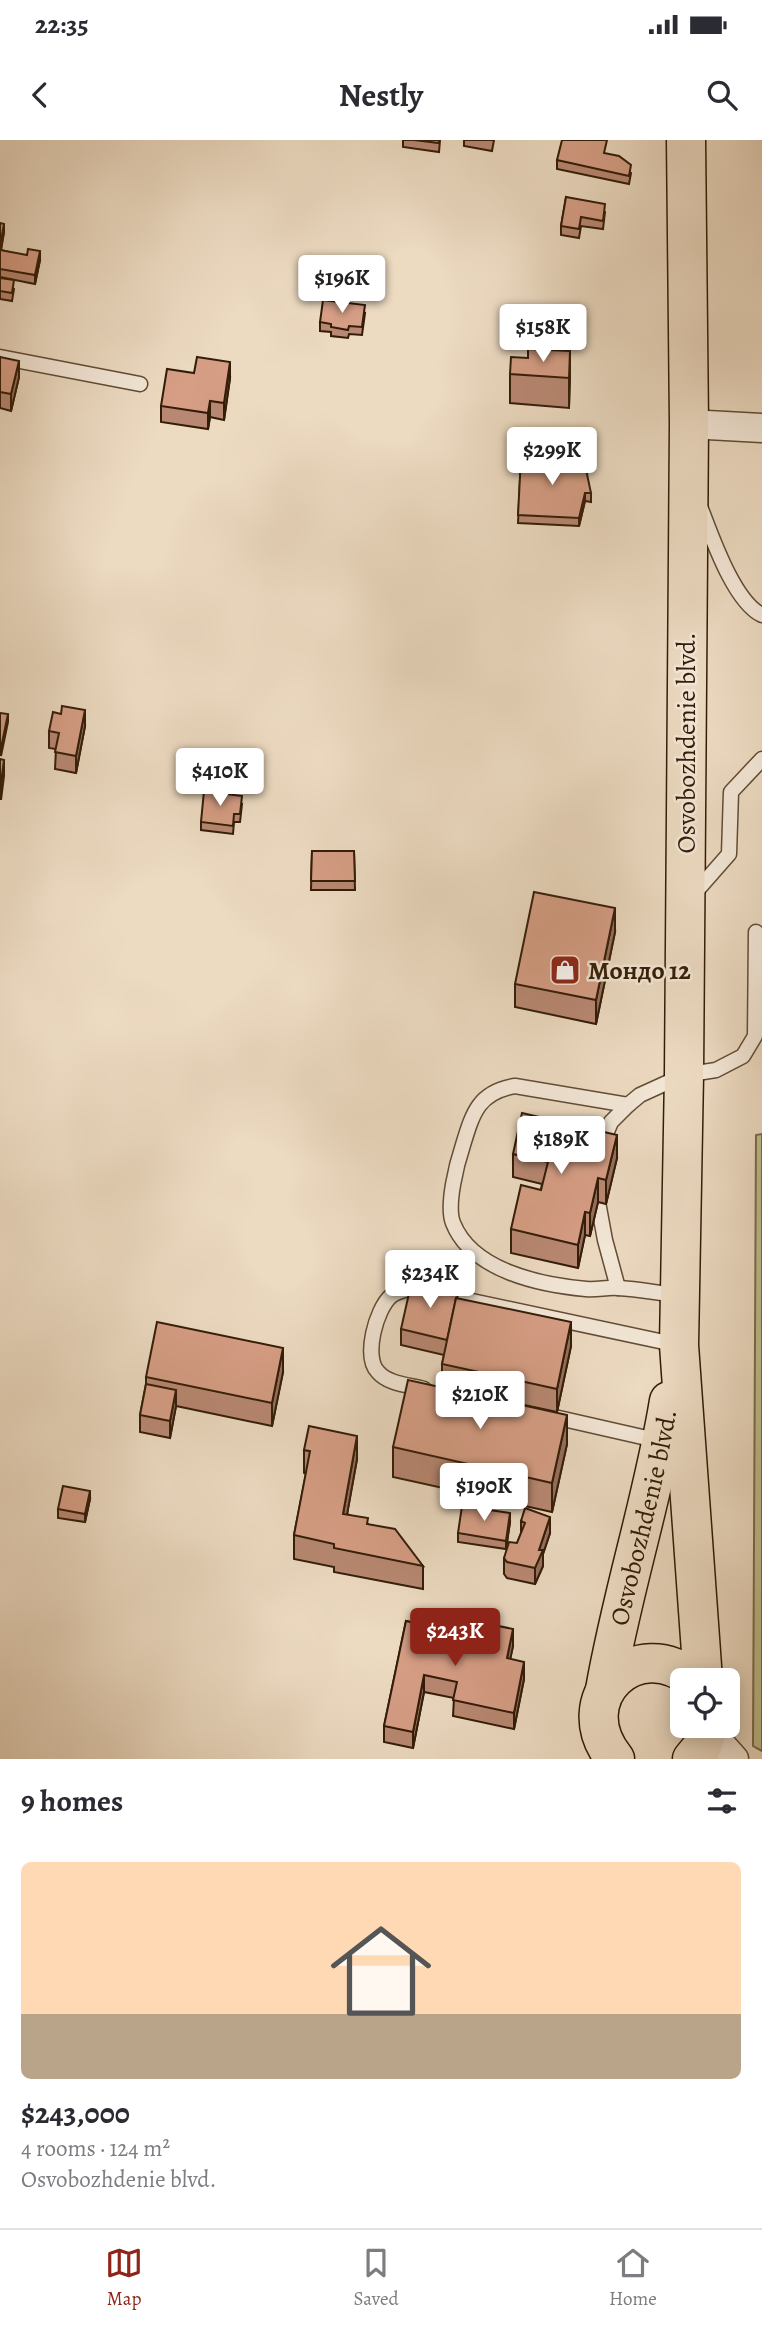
<!DOCTYPE html>
<meta charset="utf-8">
<style>
:root{--surface:#fff;--page:#f2f2f3;--text:#2b2b33;--muted:#7c7c81;--line:#e1e1e2;--accent:#8f2418}
body{margin:0;font-family:Alegreya,serif;background:var(--page);color:var(--text);height:100vh;display:flex;flex-direction:column;font-size:26px;white-space:nowrap}
*{box-sizing:border-box;margin:0}
p{font-size:23px;color:var(--muted)}
.icon{flex:none;width:38px;height:38px;fill:none;stroke:currentColor;stroke-width:2;stroke-linecap:round;stroke-linejoin:round}
.map{position:relative;height:1619px;overflow:hidden}
.panel{display:flex;flex-direction:column;background:var(--surface);flex:1}
.panel>*{flex:none}
.fabs{position:absolute;left:670px;top:1528px;display:grid;gap:14px}
.fabs a{display:grid;place-items:center;width:70px;height:70px;border-radius:10px;background:var(--surface);box-shadow:0 4px 18px #0003;font-size:35px}
.price{position:absolute;translate:-50% -60px;padding:0 16px;border-radius:7px;background:#fff;color:#222;font-size:23px;line-height:46px;filter:drop-shadow(0 2px 4px #0008)}
.price::after{content:'';position:absolute;left:50%;top:42px;width:21px;height:16px;margin-left:-10px;background:inherit;clip-path:polygon(0 0,100% 0,50% 100%)}
.price.active{background:var(--accent);color:#fff}
ul{padding:0;list-style:none}
li{display:grid;align-content:center;gap:14px;height:371px;padding:0 21px}
li+li{border-top:2px solid var(--line)}
li span{display:grid;place-items:center;height:217px;border-radius:10px;color:#555}
li>.icon{margin-inline-start:auto}
span .icon{width:126px;height:126px;fill:#fffc;stroke-width:1}
li b{font-size:30px}
h2{display:flex;justify-content:space-between;align-items:center;height:84px;padding:0 21px;font-size:30px}
.status{display:flex;justify-content:space-between;align-items:center;height:49px;padding:0 35px;background:var(--surface);direction:ltr}
.status svg{height:19px;fill:currentColor}
header{display:flex;justify-content:space-between;align-items:center;height:91px;padding:0 21px;background:var(--surface);font-size:32px;font-weight:700}
.tab-bar{display:flex;justify-content:space-around;align-items:center;height:98px;border-top:2px solid var(--line);background:var(--surface);font-size:19px;color:var(--muted)}
.tab-bar a{display:grid;justify-items:center;gap:4px}
.tab-bar .active{color:var(--accent)}
.map>svg:first-child{display:block}
.green{fill:#bfbd8e;stroke:#796c4b;stroke-width:2}
.lines{fill:none;stroke-linecap:round;stroke-linejoin:round}
.lane-casing{stroke:#614c36;stroke-width:17}
.street-casing{stroke:#614c36;stroke-width:31}
.primary-casing{stroke:#331c08;stroke-width:41}
.lane{stroke:#f3e7d7;stroke-width:14}
.street{stroke:#f3e7d7;stroke-width:28}
.primary{stroke:#ecdac1;stroke-width:38}
.wall{fill:#b88872;stroke:#331c08;stroke-width:2}
.shaded-wall{fill:#966f5d;stroke:#331c08;stroke-width:2}
.building{fill:#d69e85;stroke:#331c08;stroke-width:2}
.labels{text-anchor:middle;dominant-baseline:central;stroke-width:5;stroke-linejoin:round;paint-order:stroke}
.street-label{font-size:26px;fill:#331c08;stroke:#f3e7d7}
.poi-label{font-size:26px;font-weight:bold;fill:#331c08;stroke:#f3e7d7;text-anchor:start}
</style>
<div class="status"><b>22:35</b><svg viewBox="0 0 49 12"><path d="M0 12V9h3v3zM5 12V6h3v6zM10 12V3h3v9zM15 12V0h3v12zM26 1h20v11H26zM47 4h2v5h-2z"/></svg></div>
<header><svg class="icon" aria-label="back" viewBox="0 0 24 24"><path d="M15 5l-7 7 7 7"/></svg>Nestly<svg class="icon" aria-label="search" viewBox="0 0 24 24"><circle cx="10" cy="10" r="6"/><path d="M15 15l6 6"/></svg></header>
<div class="map">
<svg width="762" height="1619" viewBox="0 0 762 1619">
<rect width="100%" height="100%" fill="#ecdac1"/>
<filter id="stains"><feTurbulence type="fractalNoise" baseFrequency=".00286" numOctaves="4"/><feColorMatrix values="0 0 0 0 .2 0 0 0 0 .09 0 0 0 0 .02 0 0 0 .5 -.17"/></filter>
<radialGradient id="worn" r=".72"><stop offset=".6" stop-color="#630" stop-opacity="0"/><stop offset="1" stop-color="#630" stop-opacity=".3"/></radialGradient>
<!-- green -->
<polygon class="green" points="762,994 762,1611 753,1606 756,995"/>
<g class="lines">
<!-- lane casing -->
<g class="lane-casing">
<g id="lane">
<polyline points="0,217 140,244"/>
<path d="M 701,369 C 712,397 734,462 762,475"/>
<polyline points="693,755 729,714 731,652 762,619"/>
<path d="M 628,965 L 515,946 C 479,952 473,972 463,1005 C 457,1023 446,1065 453,1083 C 472,1131 541,1145 586,1149 C 597,1150 608,1147 618,1148 C 638,1149 658,1153 677,1155"/>
<polyline points="602,1009 603,1001 611,982 628,965 640,955 684,935 716,930 743,916 755,896 756,792"/>
<polyline points="598,1062 605,1100 618,1148"/>
<path d="M 424,1249 C 409,1245 388,1244 378,1232 C 363,1217 376,1169 391,1156 C 396,1152 404,1150 411,1148 L 678,1205"/>
<polyline points="550,1276 660,1301"/>
</g>
</g>
<!-- street casing -->
<g class="street-casing">
<g id="street">
<polyline points="689,284 762,288"/>
<polyline points="708,1590 734,1619"/>
</g>
</g>
<!-- primary casing -->
<g class="primary-casing">
<g id="primary">
<polyline points="686,0 689,284 684,935 679,1205 703,1540"/>
<path id="s1" d="M 605,1550 C 622,1452 653,1359 669,1261"/>
<path d="M 615,1619 C 566,1559 637,1491 694,1540"/>
<polyline points="692,1619 702,1607 709,1586"/>
</g>
</g>
<!-- lane -->
<use href="#lane" class="lane"/>
<!-- street -->
<use href="#street" class="street"/>
<!-- primary -->
<use href="#primary" class="primary"/>
</g>
<!-- wall -->
<g class="wall">
<polygon points="403,0 440,0 439,12 403,7"/>
<polygon points="464,0 494,0 492,11 464,6"/>
<polygon points="557,20 631,33 629,44 557,29"/>
<polygon points="566,57 605,72 603,89 581,86 579,98 561,95 561,86"/>
<polygon points="0,83 4,92 1,110 40,120 35,144 0,137"/>
<polygon points="0,138 14,149 12,161 0,159"/>
<polygon points="365,173 362,195 349,194 348,198 331,196 331,192 320,191 320,182"/>
<polygon points="570,211 569,268 510,263 510,234"/>
<polygon points="0,217 19,237 11,271 0,268"/>
<polygon points="230,238 224,280 210,277 208,289 161,282 161,266"/>
<polygon points="521,317 591,353 591,362 585,361 579,386 518,383"/>
<polygon points="85,586 76,633 55,629 56,609 49,608 49,591"/>
<polygon points="242,664 240,682 234,682 233,694 201,690 201,682"/>
<polygon points="312,711 354,711 355,750 311,750"/>
<polygon points="615,792 596,884 515,867 515,844"/>
<polygon points="513,1014 617,1018 606,1064 598,1062 590,1096 585,1095 578,1128 511,1113 511,1089 541,1050 542,1044 513,1037"/>
<polygon points="459,1159 571,1206 557,1272 464,1252 567,1304 552,1372 393,1337 393,1307 442,1247 442,1224 444,1215 401,1205 401,1189"/>
<polygon points="283,1232 272,1286 176,1266 170,1298 140,1292 140,1275 146,1244 146,1237"/>
<polygon points="304,1310 357,1319 347,1374 368,1384 423,1426 423,1449 334,1432 334,1427 294,1419 294,1395 306,1334 304,1333"/>
<polygon points="90,1359 85,1382 58,1378 58,1369"/>
<polygon points="521,1381 550,1393 543,1414 543,1426 535,1444 507,1438 504,1434 504,1418 517,1403 521,1393"/>
<polygon points="510,1382 506,1409 458,1402 458,1393"/>
<polygon points="406,1481 513,1506 510,1519 524,1539 514,1589 453,1576 454,1558 424,1552 413,1608 384,1602 384,1586"/>
</g>
<!-- shaded-wall -->
<g class="shaded-wall">
<polygon points="4,84 4,92 0,115 0,106"/>
<polygon points="40,111 40,120 35,144 35,135"/>
<polygon points="570,211 570,240 569,268 569,238"/>
<polygon points="19,221 19,237 11,271 11,254"/>
<polygon points="230,222 230,238 224,280 224,263"/>
<polygon points="210,261 210,277 208,289 208,273"/>
<polygon points="585,353 585,361 579,386 579,378"/>
<polygon points="85,570 85,586 76,633 76,616"/>
<polygon points="8,574 8,582 1,616 1,608"/>
<polygon points="4,620 4,636 1,660 1,643"/>
<polygon points="615,768 615,792 596,884 596,860"/>
<polygon points="617,995 617,1018 606,1064 606,1040"/>
<polygon points="598,1038 598,1062 590,1096 590,1073"/>
<polygon points="585,1072 585,1095 578,1128 578,1105"/>
<polygon points="571,1182 571,1206 557,1272 557,1249"/>
<polygon points="283,1208 283,1232 272,1286 272,1263"/>
<polygon points="176,1250 176,1266 170,1298 170,1281"/>
<polygon points="567,1275 567,1304 552,1372 552,1343"/>
<polygon points="357,1296 357,1319 343,1397 343,1374"/>
<polygon points="90,1351 90,1359 85,1382 85,1374"/>
<polygon points="510,1373 510,1382 506,1409 506,1401"/>
<polygon points="550,1377 550,1393 543,1414 543,1426 535,1444 535,1428 539,1410"/>
<polygon points="513,1489 513,1506 507,1535 507,1518"/>
<polygon points="524,1522 524,1539 514,1589 514,1573"/>
<polygon points="424,1535 424,1552 413,1608 413,1592"/>
</g>
<!-- building -->
<g class="building">
<polygon points="414,0 439,0 439,3"/>
<polygon points="562,0 607,0 604,13 619,16 631,25 629,36 557,20"/>
<polygon points="566,57 605,64 603,81 581,77 579,89 561,86"/>
<polygon points="0,83 4,84 0,106"/>
<polygon points="28,109 40,111 35,135 0,129 0,110 27,115"/>
<polygon points="0,138 14,140 12,153 0,151"/>
<polygon points="323,160 365,165 362,187 349,186 348,190 331,187 331,184 320,182"/>
<polygon points="528,209 570,211 569,238 510,234 511,217 528,218"/>
<polygon points="0,217 19,221 11,254 0,252"/>
<polygon points="197,217 230,222 224,263 210,261 208,273 161,266 167,229 194,233"/>
<polygon points="521,317 584,320 591,353 585,353 579,378 518,375"/>
<polygon points="62,566 85,570 76,616 55,612 59,593 49,591 53,572 61,574"/>
<polygon points="0,573 8,574 1,608 0,608"/>
<polygon points="0,619 4,620 1,643 0,643"/>
<polygon points="204,651 242,656 240,674 234,674 233,686 201,682"/>
<polygon points="312,711 354,711 355,741 311,741"/>
<polygon points="534,752 615,768 596,860 515,844"/>
<polygon points="522,973 617,995 606,1040 598,1038 590,1073 585,1072 578,1105 511,1089 521,1045 541,1050 548,1022 513,1014"/>
<polygon points="412,1140 459,1151 457,1158 456,1158 447,1200 401,1189"/>
<polygon points="456,1158 571,1182 557,1249 442,1224"/>
<polygon points="157,1182 283,1208 272,1263 146,1237"/>
<polygon points="408,1240 567,1275 552,1343 393,1307"/>
<polygon points="146,1244 176,1250 170,1281 140,1275"/>
<polygon points="309,1286 357,1296 343,1374 368,1378 367,1384 395,1389 423,1426 334,1408 334,1404 294,1395 310,1311 304,1310"/>
<polygon points="63,1346 90,1351 85,1374 58,1369"/>
<polygon points="462,1366 510,1373 506,1401 458,1393"/>
<polygon points="525,1368 550,1377 539,1410 543,1410 535,1428 507,1422 504,1418 509,1402 517,1403 525,1383 521,1381"/>
<polygon points="455,1477 513,1489 507,1518 524,1522 514,1573 453,1560 457,1542 424,1535 413,1592 384,1586 406,1481 453,1491"/>
</g>
<!-- icons -->
<defs>
<g id="shop-square" transform="scale(1.575)"><rect x="-9" y="-9" width="18" height="18" rx="4" fill="#8f2418" stroke="#f3e7d7"/><path d="M-5-2.5h2.3a2.7 3.5 0 0 1 5.4 0H5L5.5 6h-11ZM-1.5-2.5h3a1.5 2.3 0 0 0-3 0Z" fill="#fff"/></g>
</defs>
<g fill-rule="evenodd">
<use href="#shop-square" x="565" y="830"/>
</g>
<g class="labels">
<!-- street labels -->
<g class="street-label">
<text transform="translate(686 603) rotate(-90)">Osvobozhdenie blvd.</text>
<text stroke="none"><textPath href="#s1" startOffset="177">Osvobozhdenie blvd.</textPath></text>
</g>
<!-- poi labels -->
<g class="poi-label">
<text x="588" y="830">Мондо 12</text>
</g>
</g>
<rect width="100%" height="100%" filter="url(#stains)"/>
<rect width="100%" height="100%" fill="url(#worn)"/>
</svg>
<div class="fabs">
<a><svg class="icon" aria-label="locate" viewBox="0 0 24 24"><circle cx="12" cy="12" r="6"/><path d="M12 2v4M12 18v4M2 12h4M18 12h4"/></svg></a>
</div>
<b class="price" style="left:342px;top:175px">$196K</b>
<b class="price" style="left:543px;top:224px">$158K</b>
<b class="price" style="left:552px;top:347px">$299K</b>
<b class="price" style="left:220px;top:668px">$410K</b>
<b class="price" style="left:561px;top:1036px">$189K</b>
<b class="price" style="left:430px;top:1170px">$234K</b>
<b class="price" style="left:480px;top:1291px">$210K</b>
<b class="price" style="left:484px;top:1383px">$190K</b>
<b class="price active" style="left:455px;top:1528px">$243K</b>
</div>
<section class="panel">
<h2>9 homes<svg class="icon" aria-label="filters" viewBox="0 0 24 24"><path d="M4 7h16M4 17h16"/><circle cx="9" cy="7" r="2"/><circle cx="15" cy="17" r="2"/></svg></h2>
<ul>
<li><span style="background:linear-gradient(#ffd9b3 70%,#b9a48a 0)"><svg class="icon" aria-label="home" viewBox="0 0 24 24"><path d="M3 11l9-7 9 7M6 9v11h12V9"/></svg></span><div><b>$243,000</b><p>4 rooms · 124 m²</p><p>Osvobozhdenie blvd.</p></div></li>
</ul>
</section>
<nav class="tab-bar">
<a class="active"><svg class="icon" aria-label="map" viewBox="0 0 24 24"><path d="M3 6l6-2 6 2 6-2v14l-6 2-6-2-6 2zM9 4v14M15 6v14"/></svg>Map</a>
<a><svg class="icon" aria-label="saved" viewBox="0 0 24 24"><path d="M7 4h10v16l-5-4-5 4z"/></svg>Saved</a>
<a><svg class="icon" aria-label="home" viewBox="0 0 24 24"><path d="M3 11l9-7 9 7M6 9v11h12V9"/></svg>Home</a>
</nav>
